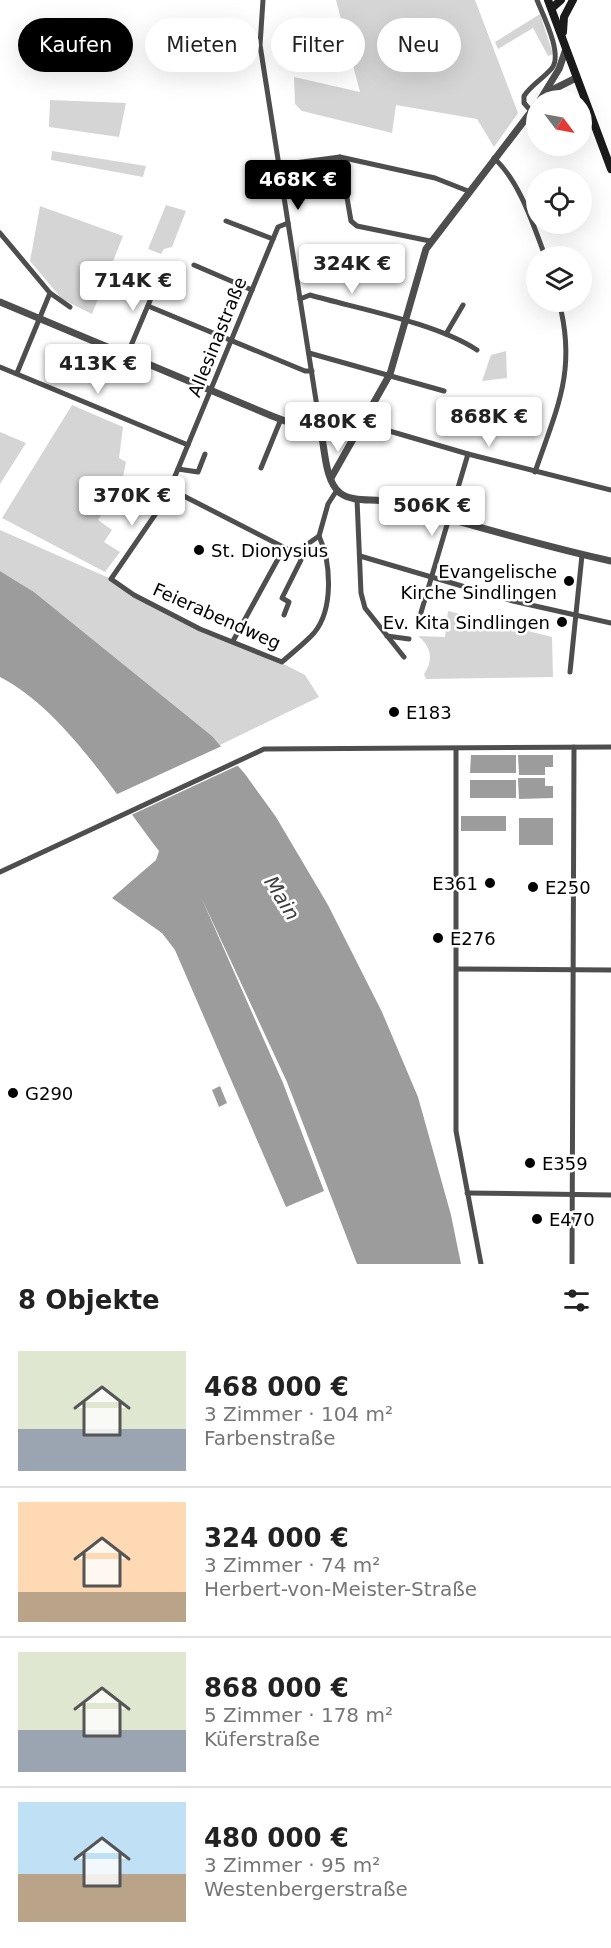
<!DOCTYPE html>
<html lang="de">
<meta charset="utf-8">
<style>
:root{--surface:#fff;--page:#f6f6f6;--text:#222;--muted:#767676;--line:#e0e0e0;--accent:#000}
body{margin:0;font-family:"DejaVu Sans",sans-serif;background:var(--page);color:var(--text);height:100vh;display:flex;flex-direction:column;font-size:22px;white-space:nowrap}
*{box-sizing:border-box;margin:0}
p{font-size:20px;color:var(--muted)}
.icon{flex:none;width:33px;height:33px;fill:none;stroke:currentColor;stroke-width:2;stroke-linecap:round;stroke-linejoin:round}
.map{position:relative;height:1264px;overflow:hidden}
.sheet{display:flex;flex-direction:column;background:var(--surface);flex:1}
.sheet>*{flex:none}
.banner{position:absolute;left:18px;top:18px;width:576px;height:54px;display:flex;gap:12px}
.needle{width:39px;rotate:122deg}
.fabs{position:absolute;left:526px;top:90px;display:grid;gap:12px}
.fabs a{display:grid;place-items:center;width:66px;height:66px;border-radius:50%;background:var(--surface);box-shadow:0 6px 24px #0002;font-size:30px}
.price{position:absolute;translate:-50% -51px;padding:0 14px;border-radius:6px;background:#fff;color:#222;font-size:20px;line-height:39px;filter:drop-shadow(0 2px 3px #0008)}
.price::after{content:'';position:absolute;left:50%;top:36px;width:18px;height:14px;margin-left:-9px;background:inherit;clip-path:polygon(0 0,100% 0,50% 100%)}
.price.on{background:var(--accent);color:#fff}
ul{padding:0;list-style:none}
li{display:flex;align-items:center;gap:18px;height:150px;padding:0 18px}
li+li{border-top:2px solid var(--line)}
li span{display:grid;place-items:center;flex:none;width:168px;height:120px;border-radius:0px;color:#555}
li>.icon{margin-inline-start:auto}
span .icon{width:72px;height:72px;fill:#fffc;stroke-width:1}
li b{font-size:26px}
h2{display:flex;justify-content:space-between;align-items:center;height:72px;padding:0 18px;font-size:26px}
.tag{padding:0 21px;border-radius:27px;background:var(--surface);box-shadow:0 6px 24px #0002;font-size:21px;line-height:54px}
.tag.on{background:var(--accent);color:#fff}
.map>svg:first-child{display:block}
.green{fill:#d5d5d5}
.water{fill:#9c9c9c}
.pier{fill:#fff}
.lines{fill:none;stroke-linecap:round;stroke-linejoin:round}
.minor{stroke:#4e4e4e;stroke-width:5}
.tertiary{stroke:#4e4e4e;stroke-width:7}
.secondary{stroke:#1b1b1b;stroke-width:8}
.poi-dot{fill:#000;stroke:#fff;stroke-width:2}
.labels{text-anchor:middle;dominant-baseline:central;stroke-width:5;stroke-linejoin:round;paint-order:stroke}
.street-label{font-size:18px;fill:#000;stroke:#fff}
.poi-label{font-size:18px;fill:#000;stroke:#fff;text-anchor:start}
.water-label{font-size:20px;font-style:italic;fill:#3d3d3d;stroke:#fff}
</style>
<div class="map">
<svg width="611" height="1264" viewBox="0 0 611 1264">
<rect width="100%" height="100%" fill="#fff"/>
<!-- green -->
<g class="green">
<polygon points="336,0 475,0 518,113 494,147 477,119 396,105 392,133 302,111 295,104 294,77 360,92"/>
<polygon points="540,14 553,54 548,56 533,28 498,49 495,42"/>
<polygon points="50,100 126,103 119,137 49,127"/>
<polygon points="52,151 146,166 143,177 51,160"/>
<polygon points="166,205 186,211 172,247 164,249 161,254 148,249"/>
<polygon points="40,206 123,236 92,314 62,299 30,261"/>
<polygon points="506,351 507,378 482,381 491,355"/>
<polygon points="72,405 123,427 119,458 126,462 122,482 115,480 105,494 109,501 98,520 112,530 104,542 120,552 105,572 2,518"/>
<polygon points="0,432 26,443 0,484"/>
<polygon points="0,530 109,578 111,582 178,620 268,656 305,675 319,697 220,745 212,736 34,592 0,571"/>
<path d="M 448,611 L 552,637 L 553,677 L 426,679 L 424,674 C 434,660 431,646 418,636 L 445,637 Z"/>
</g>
<!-- water -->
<g class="water">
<path d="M 0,571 L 34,592 L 212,736 L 245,774 L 276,817 L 328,905 L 382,1012 L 418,1097 L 451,1215 L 461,1264 L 357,1264 L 287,1082 L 201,897 L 283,1083 L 324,1191 L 286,1207 L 175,950 L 162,933 L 112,898 L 156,860 L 159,851 C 116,795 63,709 0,677 Z"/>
<polygon points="471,755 516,755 516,773 470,773"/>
<polygon points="518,755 553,755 553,767 545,767 545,775 519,775"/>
<polygon points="518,778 545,778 545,786 553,786 553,798 519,799"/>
<rect x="470" y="780" width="46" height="18"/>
<rect x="461" y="816" width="45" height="15"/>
<rect x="519" y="818" width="34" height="27"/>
<polygon points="220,1086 227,1103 219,1107 212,1090"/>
</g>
<!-- pier -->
<polygon class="pier" points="224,745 241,764 129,816 113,796"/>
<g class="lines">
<!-- minor -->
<g class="minor">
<polyline points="263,0 260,45 321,432"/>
<path d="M 531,111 L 524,103 L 524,96 C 531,85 544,78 552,68 C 563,54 543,15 537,0"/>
<polyline points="340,157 351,221 357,226 430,241"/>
<path d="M 494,158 C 520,182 533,224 545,256"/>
<polyline points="279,165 340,157 435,178 468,191"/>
<polyline points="226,221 273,239"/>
<path d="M 288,223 L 278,227 L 173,481 L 172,490 L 111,579 L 134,595 L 200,629 L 282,662 C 293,652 305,643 314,633 C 334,609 331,562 319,536"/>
<polyline points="0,233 50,293 70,307"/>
<polyline points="194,265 252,290"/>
<path d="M 300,299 L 310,295 C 359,309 436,323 477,350"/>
<polyline points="148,306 305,371 312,371"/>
<polyline points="446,334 463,305"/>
<polyline points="309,353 444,391"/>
<polyline points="127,355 160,277"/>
<polyline points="0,367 188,445"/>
<polyline points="17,373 50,293"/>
<polyline points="362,423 468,454 611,490"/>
<polyline points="261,468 281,419"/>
<polyline points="178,469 198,472 205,454"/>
<path d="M 535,472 C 557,408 577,370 559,302"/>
<polyline points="172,490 295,553 319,536 328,504 337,490"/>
<polyline points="357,499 361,593 365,608 404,657"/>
<polyline points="360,556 513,601 611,623"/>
<polyline points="284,615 289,602 282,598 301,560 298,553"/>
<polyline points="417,626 468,454"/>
<polyline points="387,636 409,639"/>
<polyline points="233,641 284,548"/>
<polyline points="570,672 582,555"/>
<polyline points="456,749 456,1131 481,1264"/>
<polyline points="0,872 264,749 611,747"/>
<polyline points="457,969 611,970"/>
<polyline points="467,1193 611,1195"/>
<polyline points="572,1264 574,747"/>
</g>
<!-- tertiary -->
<g class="tertiary">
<polyline points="548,92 576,78"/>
<polyline points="540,100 559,69 566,49"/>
<path d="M 0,302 L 272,416 L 314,432 L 321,432 C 325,450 325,481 340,493 C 354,503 374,498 389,502 C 463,522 536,545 611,561"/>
<polyline points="331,478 390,374 426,249 537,104"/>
</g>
<!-- secondary -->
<g class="secondary">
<polyline points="548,0 611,169"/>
<polyline points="552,8 561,0"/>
<polyline points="563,32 564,17 573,0"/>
</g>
</g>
<!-- markers -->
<g class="poi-dot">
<circle cx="199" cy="550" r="6"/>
<circle cx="569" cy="581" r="6"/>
<circle cx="562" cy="622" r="6"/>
<circle cx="394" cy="712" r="6"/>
<circle cx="490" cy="883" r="6"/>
<circle cx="533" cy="887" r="6"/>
<circle cx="438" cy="938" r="6"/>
<circle cx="13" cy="1093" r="6"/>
<circle cx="530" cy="1163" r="6"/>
<circle cx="537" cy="1219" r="6"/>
</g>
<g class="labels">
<!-- street labels -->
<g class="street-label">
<text transform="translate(217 337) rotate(-68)">Allesinastraße</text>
<text transform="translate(217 616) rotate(24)">Feierabendweg</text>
</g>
<!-- poi labels -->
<g class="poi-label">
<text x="211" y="550">St. Dionysius</text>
<text x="557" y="571" text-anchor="end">Evangelische<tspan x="557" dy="21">Kirche Sindlingen</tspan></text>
<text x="550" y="622" text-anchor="end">Ev. Kita Sindlingen</text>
<text x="406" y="712">E183</text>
<text x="478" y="883" text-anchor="end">E361</text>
<text x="545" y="887">E250</text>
<text x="450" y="938">E276</text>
<text x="25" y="1093">G290</text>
<text x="542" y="1163">E359</text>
<text x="549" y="1219">E470</text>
</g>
<!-- water labels -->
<g class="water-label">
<text transform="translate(282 898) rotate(58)">Main</text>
</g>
</g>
</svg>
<div class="fabs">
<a><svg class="needle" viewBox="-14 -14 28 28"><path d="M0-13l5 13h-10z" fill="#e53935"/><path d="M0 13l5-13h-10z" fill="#767676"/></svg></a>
<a><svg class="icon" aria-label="locate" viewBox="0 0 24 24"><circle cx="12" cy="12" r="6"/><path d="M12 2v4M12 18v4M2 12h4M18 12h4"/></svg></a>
<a><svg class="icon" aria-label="layers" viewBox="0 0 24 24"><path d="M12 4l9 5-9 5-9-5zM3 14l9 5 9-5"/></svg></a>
</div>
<b class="price on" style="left:298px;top:211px">468K €</b>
<b class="price" style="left:352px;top:295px">324K €</b>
<b class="price" style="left:133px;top:312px">714K €</b>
<b class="price" style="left:98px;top:395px">413K €</b>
<b class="price" style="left:489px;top:448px">868K €</b>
<b class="price" style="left:338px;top:453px">480K €</b>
<b class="price" style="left:132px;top:527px">370K €</b>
<b class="price" style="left:432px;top:537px">506K €</b>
<div class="banner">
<a class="tag on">Kaufen</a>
<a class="tag">Mieten</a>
<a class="tag">Filter</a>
<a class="tag">Neu</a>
</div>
</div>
<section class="sheet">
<h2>8 Objekte<svg class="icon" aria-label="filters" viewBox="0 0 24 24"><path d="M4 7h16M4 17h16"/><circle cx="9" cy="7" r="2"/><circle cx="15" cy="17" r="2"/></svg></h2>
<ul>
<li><span style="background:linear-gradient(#dfe7d0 65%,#9aa5b1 0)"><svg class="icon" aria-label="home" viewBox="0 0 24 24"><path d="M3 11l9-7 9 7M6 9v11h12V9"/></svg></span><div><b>468 000 €</b><p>3 Zimmer · 104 m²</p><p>Farbenstraße</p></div></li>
<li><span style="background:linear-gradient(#ffd9b3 75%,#b9a48a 0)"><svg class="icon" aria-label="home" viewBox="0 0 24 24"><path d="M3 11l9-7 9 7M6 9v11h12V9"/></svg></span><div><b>324 000 €</b><p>3 Zimmer · 74 m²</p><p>Herbert-von-Meister-Straße</p></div></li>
<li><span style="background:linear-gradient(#dfe7d0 65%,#9aa5b1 0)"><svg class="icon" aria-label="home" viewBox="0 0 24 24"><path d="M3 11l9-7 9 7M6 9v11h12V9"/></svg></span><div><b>868 000 €</b><p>5 Zimmer · 178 m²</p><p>Küferstraße</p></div></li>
<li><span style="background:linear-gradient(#bfe0f5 60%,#b9a48a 0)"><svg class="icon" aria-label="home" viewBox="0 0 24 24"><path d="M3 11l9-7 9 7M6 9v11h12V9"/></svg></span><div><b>480 000 €</b><p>3 Zimmer · 95 m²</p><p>Westenbergerstraße</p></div></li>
</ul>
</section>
